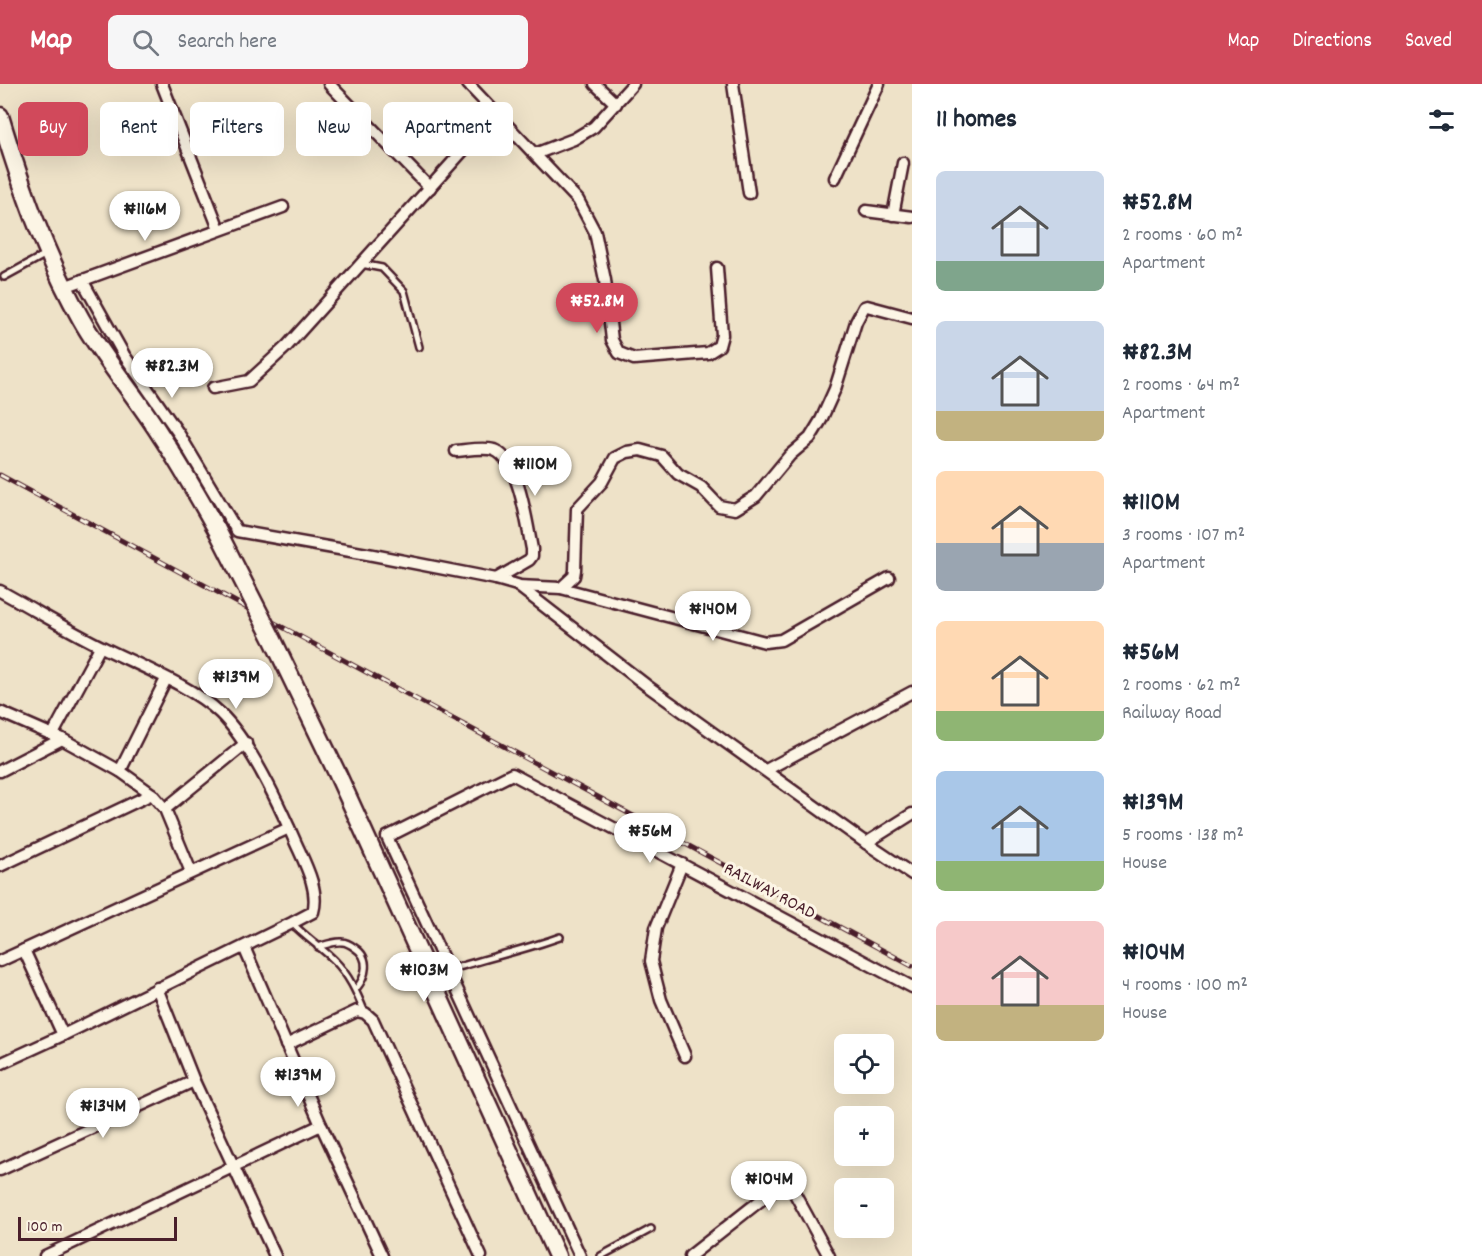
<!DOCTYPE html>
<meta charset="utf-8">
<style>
:root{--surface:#fff;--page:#f6f6f7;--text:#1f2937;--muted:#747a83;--accent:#d1495b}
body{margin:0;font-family:Dekko,sans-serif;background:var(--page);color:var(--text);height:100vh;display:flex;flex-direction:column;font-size:22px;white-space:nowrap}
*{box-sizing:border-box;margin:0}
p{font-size:20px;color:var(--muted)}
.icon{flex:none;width:33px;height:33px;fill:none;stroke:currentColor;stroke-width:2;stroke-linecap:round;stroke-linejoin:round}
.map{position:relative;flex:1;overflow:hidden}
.panel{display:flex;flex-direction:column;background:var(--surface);width:570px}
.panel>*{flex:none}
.hud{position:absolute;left:18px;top:18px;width:570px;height:54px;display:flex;gap:12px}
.controls{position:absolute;left:834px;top:950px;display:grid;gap:12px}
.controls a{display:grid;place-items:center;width:60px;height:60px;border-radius:9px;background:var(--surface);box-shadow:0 6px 24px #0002;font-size:30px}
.scale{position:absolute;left:18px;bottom:15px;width:159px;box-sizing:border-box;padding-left:6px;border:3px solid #4a1f2b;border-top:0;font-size:16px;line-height:21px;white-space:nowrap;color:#4a1f2b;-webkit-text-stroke:4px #fcf5e5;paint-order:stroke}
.price{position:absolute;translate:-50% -51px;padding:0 14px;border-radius:21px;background:#fff;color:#222;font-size:20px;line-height:39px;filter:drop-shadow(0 2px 3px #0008)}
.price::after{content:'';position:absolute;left:50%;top:36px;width:18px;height:14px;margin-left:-9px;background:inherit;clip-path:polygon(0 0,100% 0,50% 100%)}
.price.active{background:var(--accent);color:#fff}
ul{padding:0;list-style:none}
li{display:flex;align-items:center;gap:18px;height:150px;padding:0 24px}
li span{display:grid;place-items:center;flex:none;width:168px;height:120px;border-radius:9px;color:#555}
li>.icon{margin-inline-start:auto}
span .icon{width:72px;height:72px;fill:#fffc;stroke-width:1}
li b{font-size:26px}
h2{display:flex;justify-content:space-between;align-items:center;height:72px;padding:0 24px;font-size:26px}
.chip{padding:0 21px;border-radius:9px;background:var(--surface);box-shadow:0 6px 24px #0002;font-size:21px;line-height:54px}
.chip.active{background:var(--accent);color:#fff}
header{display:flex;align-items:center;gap:36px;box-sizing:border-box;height:84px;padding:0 30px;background:var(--accent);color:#fff}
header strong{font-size:28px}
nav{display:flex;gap:33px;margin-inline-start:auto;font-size:21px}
.search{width:420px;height:54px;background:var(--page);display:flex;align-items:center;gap:15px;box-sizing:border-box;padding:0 21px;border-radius:9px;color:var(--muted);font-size:22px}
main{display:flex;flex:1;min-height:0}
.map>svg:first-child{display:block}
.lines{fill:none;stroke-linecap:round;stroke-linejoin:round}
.lane-casing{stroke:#4a1f2b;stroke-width:10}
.street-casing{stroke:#4a1f2b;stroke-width:15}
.secondary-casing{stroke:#4a1f2b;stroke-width:21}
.lane{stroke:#fcf5e5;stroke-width:5}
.street{stroke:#fcf5e5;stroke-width:10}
.secondary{stroke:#fcf5e5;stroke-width:16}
.rail-casing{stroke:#4a1f2b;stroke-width:5}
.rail{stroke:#fcf5e5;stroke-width:3;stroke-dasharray:9;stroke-linecap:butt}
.secondary-bridge-casing{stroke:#4a1f2b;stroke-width:21;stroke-linecap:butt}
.secondary-bridge{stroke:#fcf5e5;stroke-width:16}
.labels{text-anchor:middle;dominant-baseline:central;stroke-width:6;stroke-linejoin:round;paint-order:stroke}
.street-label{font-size:18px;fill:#4a1f2b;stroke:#fcf5e5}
</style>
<header>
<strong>Map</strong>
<div class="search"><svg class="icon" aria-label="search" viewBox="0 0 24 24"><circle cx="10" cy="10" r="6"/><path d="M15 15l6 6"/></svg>Search here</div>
<nav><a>Map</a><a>Directions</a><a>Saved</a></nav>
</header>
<main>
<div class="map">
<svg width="912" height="1172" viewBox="0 0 912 1172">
<rect width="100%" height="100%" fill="#eee2c8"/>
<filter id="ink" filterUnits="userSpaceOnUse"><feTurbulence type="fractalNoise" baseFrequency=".0167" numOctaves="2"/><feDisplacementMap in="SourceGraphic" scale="12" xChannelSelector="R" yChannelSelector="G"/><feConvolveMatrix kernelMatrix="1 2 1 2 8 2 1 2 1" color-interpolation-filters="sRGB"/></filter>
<g filter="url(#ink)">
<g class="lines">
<!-- lane casing -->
<g class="lane-casing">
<g id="lane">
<polyline points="361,180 382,184 404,207 419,263"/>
<polyline points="4,193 46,170"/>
<path d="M 292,839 C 305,853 321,863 334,876 C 349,891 357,909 365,929"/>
<path d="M 318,863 C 325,861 334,857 342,858 C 347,858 351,861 355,864 C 371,874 366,893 356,905"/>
<path d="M 449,886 C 486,874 524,866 560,853"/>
<polyline points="601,1172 651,1145"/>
</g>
</g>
<!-- street casing -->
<g class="street-casing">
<g id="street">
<polyline points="162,0 219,145"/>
<polyline points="329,0 430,104"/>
<polyline points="468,0 578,116 595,148 605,196 612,256 619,269 634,275 708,269 719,262 722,251 717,184"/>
<polyline points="595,0 616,20"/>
<polyline points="733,0 749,109"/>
<polyline points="535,70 574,55 594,43 633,0"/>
<polyline points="835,94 879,0"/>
<polyline points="866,127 912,133"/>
<polyline points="893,131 903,79"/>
<polyline points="82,196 124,271 179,350 237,447 373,471 496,495 517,501 646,601 866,759 912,790"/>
<polyline points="64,203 283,123"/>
<polyline points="213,304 249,297 287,262 497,29"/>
<path d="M 456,367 C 467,366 483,363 494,366 C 519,375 527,441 532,465 L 532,472 L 529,476 L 496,495"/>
<polyline points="518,502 561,504 765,558 781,556 889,494"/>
<polyline points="561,504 574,492 575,486 577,425 602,398 615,374 627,368 640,366 662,372 678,390 701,403 719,422 735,425 756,412 790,371 810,354 821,336 835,305 856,238 864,223 867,222 912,234"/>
<path d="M 0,507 C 35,526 69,547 104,564 C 140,582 192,602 220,629 C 250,658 277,716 294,755 C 303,776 320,805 313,828 L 292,839 L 63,951 L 0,980"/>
<polyline points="0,628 62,655 120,687 152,710 165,725 191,788"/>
<polyline points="53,650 100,563"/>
<polyline points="766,686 912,608"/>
<polyline points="0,687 62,655"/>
<polyline points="120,687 166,595"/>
<polyline points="165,725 246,659"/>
<polyline points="866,759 912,730"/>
<polyline points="682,780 656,844 651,877 661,916 685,972"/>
<polyline points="0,782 152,710"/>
<polyline points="244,863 321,1041 382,1172"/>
<polyline points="24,866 63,951"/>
<polyline points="0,877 289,744"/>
<polyline points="157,904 194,997 275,1172"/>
<polyline points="286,961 357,927 365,929 373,936 481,1172"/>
<polyline points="0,1086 194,997"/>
<polyline points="45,1172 321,1041"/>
<polyline points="580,1172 387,753 512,690 912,903"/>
<polyline points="690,1172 785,1097 788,1097 829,1172"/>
</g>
</g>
<!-- secondary casing -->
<g class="secondary-casing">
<g id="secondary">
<path d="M 0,32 C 21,102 45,171 81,235 C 104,276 136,312 161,352 C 181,382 199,414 217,446"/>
<polyline points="338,691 557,1172"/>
</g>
</g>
<!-- lane -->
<use href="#lane" class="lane"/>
<!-- street -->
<use href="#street" class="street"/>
<!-- secondary -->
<use href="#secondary" class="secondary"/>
<!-- rail casing -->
<g class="rail-casing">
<polyline id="rail" points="0,391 912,882"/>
</g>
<!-- rail -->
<use href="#rail" class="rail"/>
<!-- secondary-bridge casing -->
<g class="secondary-bridge-casing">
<polyline id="secondary-bridge" points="217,446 273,556 338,691"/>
</g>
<!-- secondary-bridge -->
<use href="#secondary-bridge" class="secondary-bridge"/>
</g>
</g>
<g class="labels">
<!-- street labels -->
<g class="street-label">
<text transform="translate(769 808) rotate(28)">RAILWAY ROAD</text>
</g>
</g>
</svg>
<div class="controls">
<a><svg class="icon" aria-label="locate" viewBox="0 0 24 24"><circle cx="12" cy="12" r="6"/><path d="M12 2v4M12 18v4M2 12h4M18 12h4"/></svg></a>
<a>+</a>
<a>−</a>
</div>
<div class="scale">100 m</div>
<b class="price" style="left:145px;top:158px">₦116M</b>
<b class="price active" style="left:597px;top:250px">₦52.8M</b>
<b class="price" style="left:172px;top:315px">₦82.3M</b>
<b class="price" style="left:535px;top:413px">₦110M</b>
<b class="price" style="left:713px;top:558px">₦140M</b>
<b class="price" style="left:236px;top:626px">₦139M</b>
<b class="price" style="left:650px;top:780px">₦56M</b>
<b class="price" style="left:424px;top:919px">₦103M</b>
<b class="price" style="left:298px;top:1024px">₦139M</b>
<b class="price" style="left:103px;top:1055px">₦134M</b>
<b class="price" style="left:769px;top:1128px">₦104M</b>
<div class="hud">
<a class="chip active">Buy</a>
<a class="chip">Rent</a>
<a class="chip">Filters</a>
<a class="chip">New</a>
<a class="chip">Apartment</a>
</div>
</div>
<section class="panel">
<h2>11 homes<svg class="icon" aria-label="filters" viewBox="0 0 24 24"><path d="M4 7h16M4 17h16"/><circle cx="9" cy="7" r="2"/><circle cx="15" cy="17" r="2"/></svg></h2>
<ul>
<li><span style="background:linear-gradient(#c9d6e8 75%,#7fa58c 0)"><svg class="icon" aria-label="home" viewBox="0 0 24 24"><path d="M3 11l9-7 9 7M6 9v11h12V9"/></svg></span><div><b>₦52.8M</b><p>2 rooms · 60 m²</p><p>Apartment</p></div></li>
<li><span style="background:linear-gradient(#c9d6e8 75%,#c2b280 0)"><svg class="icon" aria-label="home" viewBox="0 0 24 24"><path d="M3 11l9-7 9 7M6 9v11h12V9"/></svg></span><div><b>₦82.3M</b><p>2 rooms · 64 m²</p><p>Apartment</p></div></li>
<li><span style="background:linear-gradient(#ffd9b3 60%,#9aa5b1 0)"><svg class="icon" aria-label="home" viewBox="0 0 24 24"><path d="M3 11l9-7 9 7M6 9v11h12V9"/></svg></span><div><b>₦110M</b><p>3 rooms · 107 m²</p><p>Apartment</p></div></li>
<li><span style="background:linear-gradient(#ffd9b3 75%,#8fb573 0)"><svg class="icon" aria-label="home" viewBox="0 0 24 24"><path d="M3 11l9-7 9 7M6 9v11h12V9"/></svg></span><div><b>₦56M</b><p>2 rooms · 62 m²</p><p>Railway Road</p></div></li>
<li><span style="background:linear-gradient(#a9c7e8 75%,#8fb573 0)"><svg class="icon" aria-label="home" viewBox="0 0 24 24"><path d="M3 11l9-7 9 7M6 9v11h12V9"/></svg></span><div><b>₦139M</b><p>5 rooms · 138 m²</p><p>House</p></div></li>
<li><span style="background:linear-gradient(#f6c9c9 70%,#c2b280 0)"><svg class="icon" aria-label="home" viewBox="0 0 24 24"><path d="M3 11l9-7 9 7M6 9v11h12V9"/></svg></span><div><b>₦104M</b><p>4 rooms · 100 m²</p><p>House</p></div></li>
</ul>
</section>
</main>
